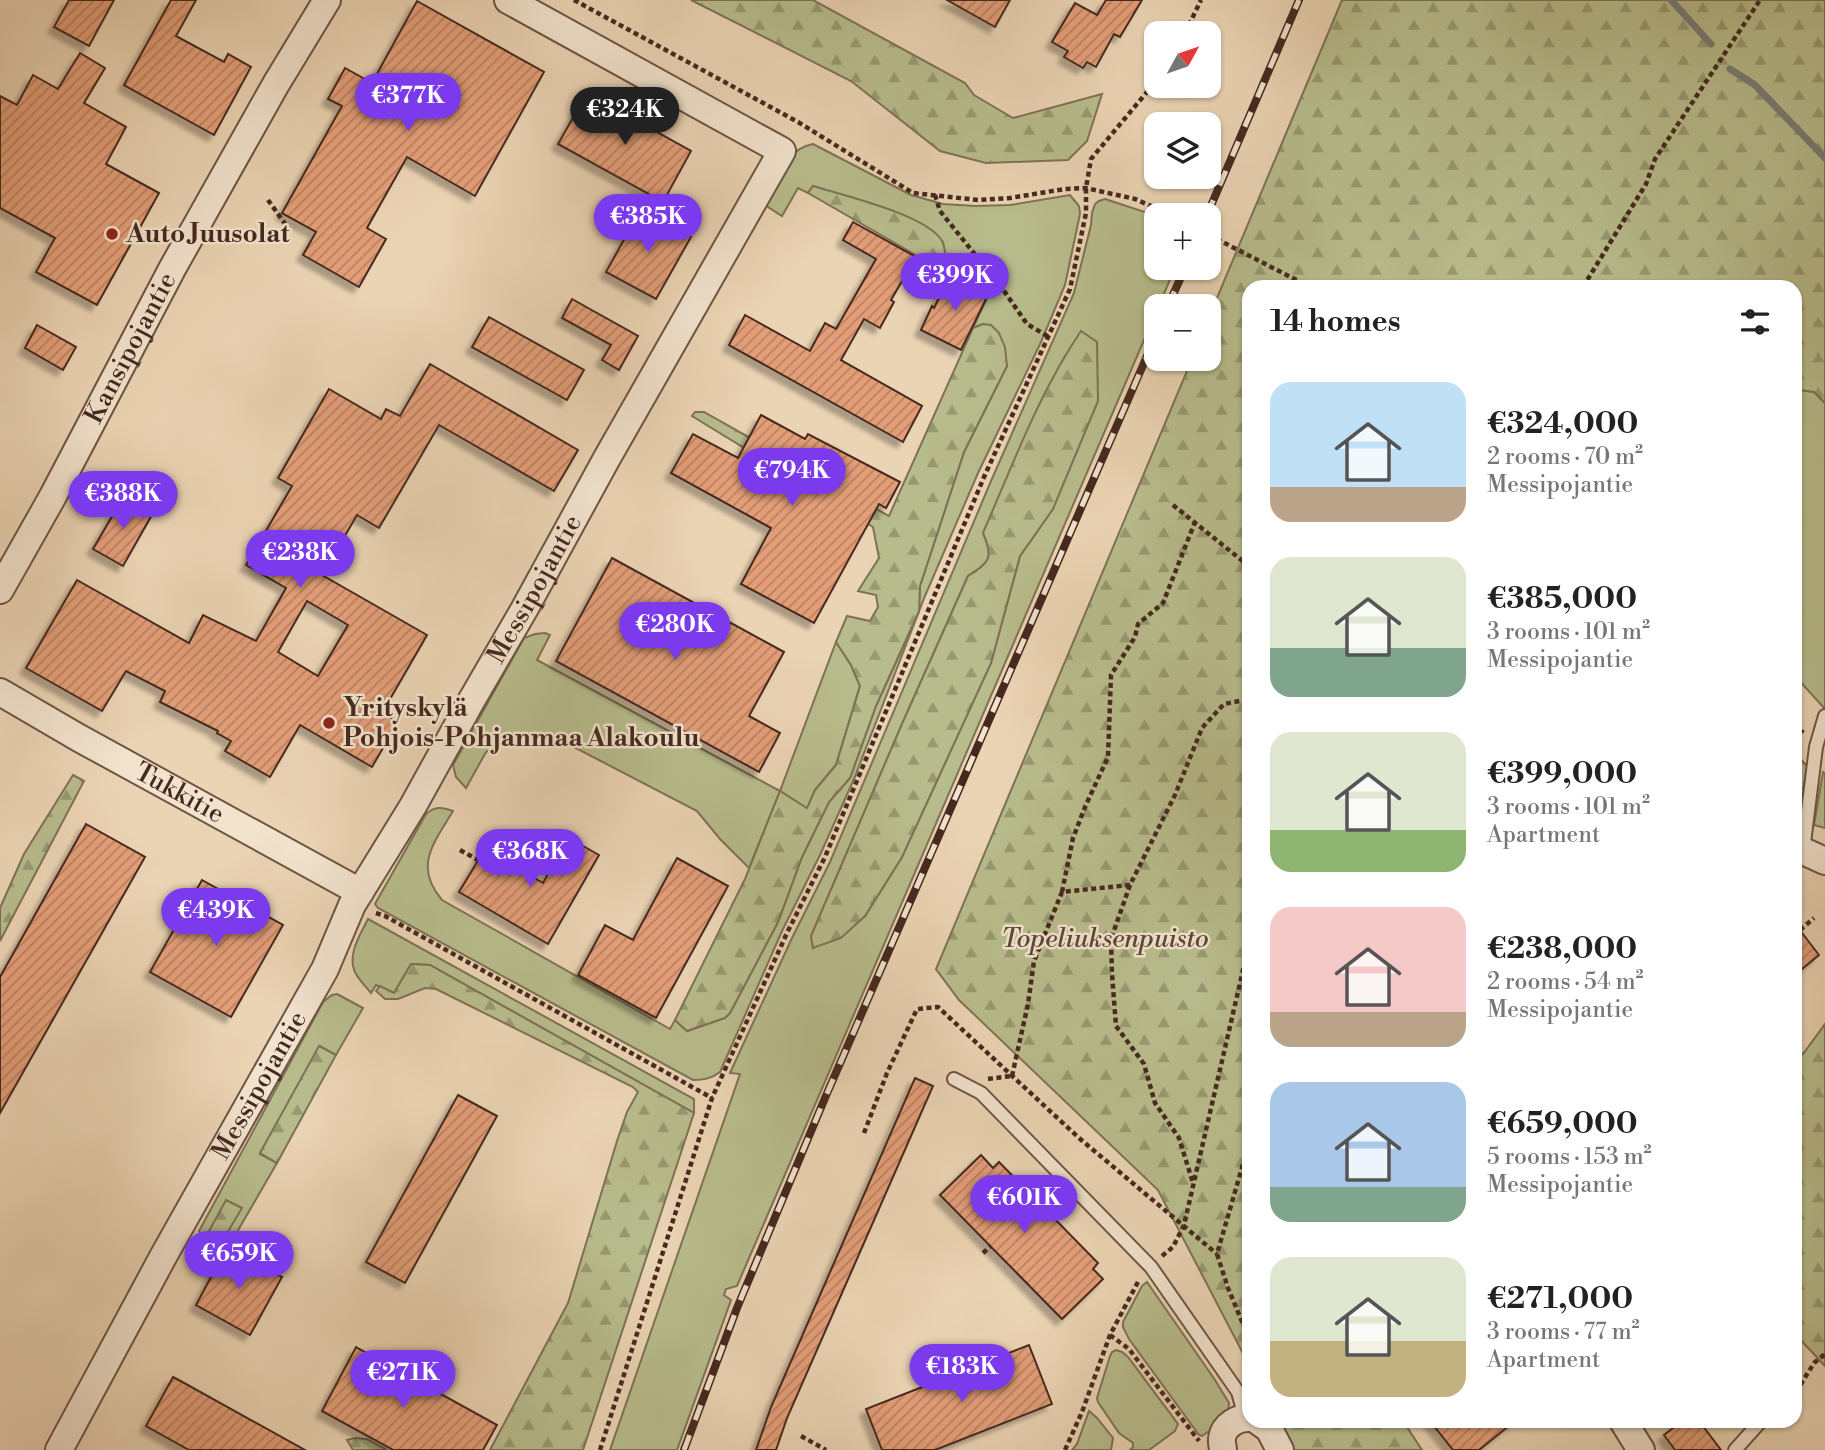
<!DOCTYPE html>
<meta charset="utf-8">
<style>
:root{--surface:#fff;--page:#f6f6f6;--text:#222;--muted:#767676;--accent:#7c3aed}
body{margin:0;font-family:"Libre Bodoni",serif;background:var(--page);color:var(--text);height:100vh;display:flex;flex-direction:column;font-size:26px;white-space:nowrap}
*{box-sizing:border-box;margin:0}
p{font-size:23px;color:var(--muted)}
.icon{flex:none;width:38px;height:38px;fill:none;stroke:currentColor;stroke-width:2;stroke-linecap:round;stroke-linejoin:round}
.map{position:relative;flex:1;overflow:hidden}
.details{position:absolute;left:1242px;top:280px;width:560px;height:1148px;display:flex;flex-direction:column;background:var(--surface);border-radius:21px;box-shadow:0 2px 5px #0004}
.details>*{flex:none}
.needle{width:46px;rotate:50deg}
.controls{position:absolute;left:1144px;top:21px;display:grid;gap:14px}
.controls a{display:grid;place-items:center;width:77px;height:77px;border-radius:14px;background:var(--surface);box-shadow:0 2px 5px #0004;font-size:35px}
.price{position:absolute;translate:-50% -60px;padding:0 16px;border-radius:24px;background:var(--accent);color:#fff;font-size:23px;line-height:46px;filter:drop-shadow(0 2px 4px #0008)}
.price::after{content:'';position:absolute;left:50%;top:42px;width:21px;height:16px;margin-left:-10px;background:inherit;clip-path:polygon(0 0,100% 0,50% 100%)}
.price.on{background:#222;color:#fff}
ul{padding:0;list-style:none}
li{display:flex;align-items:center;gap:21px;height:175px;padding:0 28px}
li span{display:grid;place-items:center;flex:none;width:196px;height:140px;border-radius:21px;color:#555}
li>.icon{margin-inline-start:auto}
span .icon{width:84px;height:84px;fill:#fffc;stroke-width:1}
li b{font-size:30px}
h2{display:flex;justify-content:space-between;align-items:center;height:84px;padding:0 28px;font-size:30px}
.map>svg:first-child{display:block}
.green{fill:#b8bc8c;stroke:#7e7256;stroke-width:2;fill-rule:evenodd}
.forest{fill:url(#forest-firs);stroke:#7e7256;stroke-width:2}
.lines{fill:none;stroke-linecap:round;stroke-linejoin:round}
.stream{stroke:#787e79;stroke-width:7}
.building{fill:url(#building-hatch);stroke:#45291f;stroke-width:2;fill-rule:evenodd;filter:url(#shadow)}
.lane-casing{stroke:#6e5444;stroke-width:16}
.street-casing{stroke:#6e5444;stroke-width:30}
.path{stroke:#45291f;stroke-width:4.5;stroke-dasharray:5 3.5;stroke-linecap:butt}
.lane{stroke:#f2e3ce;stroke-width:12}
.street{stroke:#f2e3ce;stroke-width:26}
.rail-casing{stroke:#45291f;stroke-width:8}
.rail{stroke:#f2e3ce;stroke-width:5;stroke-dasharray:16;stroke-linecap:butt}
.poi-dot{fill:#8f2418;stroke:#f2e3ce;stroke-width:2.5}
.labels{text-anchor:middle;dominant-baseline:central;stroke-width:5;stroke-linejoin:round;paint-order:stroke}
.poi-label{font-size:26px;font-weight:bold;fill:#45291f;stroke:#f2e3ce;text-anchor:start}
.street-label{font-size:26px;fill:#45291f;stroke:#f2e3ce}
.park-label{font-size:26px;font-style:italic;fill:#5c4635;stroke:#f2e3ce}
</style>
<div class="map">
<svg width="1825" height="1450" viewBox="0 0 1825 1450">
<defs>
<pattern id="forest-firs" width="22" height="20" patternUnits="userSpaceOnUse" patternTransform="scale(1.75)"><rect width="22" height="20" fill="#b8bc8c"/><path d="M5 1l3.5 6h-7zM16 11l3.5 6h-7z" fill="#979972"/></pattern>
<pattern id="building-hatch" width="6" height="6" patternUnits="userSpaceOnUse" patternTransform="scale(1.75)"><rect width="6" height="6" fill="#e39e78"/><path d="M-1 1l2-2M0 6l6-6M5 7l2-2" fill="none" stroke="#ba8162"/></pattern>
<filter id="shadow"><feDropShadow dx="-6" dy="6" stdDeviation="2" flood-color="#0004"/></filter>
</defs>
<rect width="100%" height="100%" fill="#ebd4b4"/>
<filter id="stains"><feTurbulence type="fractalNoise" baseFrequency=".00286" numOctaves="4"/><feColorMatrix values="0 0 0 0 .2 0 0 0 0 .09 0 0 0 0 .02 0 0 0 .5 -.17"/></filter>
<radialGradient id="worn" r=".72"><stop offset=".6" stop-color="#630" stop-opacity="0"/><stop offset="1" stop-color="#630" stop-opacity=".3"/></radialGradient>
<!-- green -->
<g class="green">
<path d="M 813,144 L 911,195 L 943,204 L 976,206 L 1010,205 L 1070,195 L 1079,206 L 1080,214 L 1065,285 L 1041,342 L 978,473 L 925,596 L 854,779 L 820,855 L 782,931 L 720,1072 C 711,1079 703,1080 693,1080 L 378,908 L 375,904 L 426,814 C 435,806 442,807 453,811 C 434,843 413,866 442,900 L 670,1029 L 675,1020 L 687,1031 L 725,1018 L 730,1013 L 778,922 L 802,857 L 829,802 L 850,778 L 876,706 L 919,612 L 920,586 L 964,452 L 1007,366 L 983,324 L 973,328 L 989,294 L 947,273 L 943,242 L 813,186 L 808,193 L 798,188 L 782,216 L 768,207 L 764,201 C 775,180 787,148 813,144 Z"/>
<path d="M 1105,199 L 1154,215 L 1151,222 L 1157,225 L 1157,268 L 1175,268 L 737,1286 L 726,1289 L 724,1295 L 731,1300 L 677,1450 L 610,1450 L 740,1074 L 730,1073 L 792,938 L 830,862 L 991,481 L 1074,293 L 1091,225 L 1092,213 L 1095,204 L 1099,201 ZM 1065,356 L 1053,509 L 1020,556 L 991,663 L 902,857 L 865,916 L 813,948 L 811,936 L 902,724 L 968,576 C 990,562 994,558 983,533 L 1042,399 Z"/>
<polygon points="1800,390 1814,392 1825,403 1825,709 1796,677 1796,394"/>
<polygon points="545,633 550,635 537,660 780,791 836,642 851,665 860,686 836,765 815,790 807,809 780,791 749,868 720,839 697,811 570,745 501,745 486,752 466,788 456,777 453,765 524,638 535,634"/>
<polygon points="1823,772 1825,773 1825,828 1814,825"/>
<path d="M 368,919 L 694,1099 L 694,1113 L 430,965 L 411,964 L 394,993 L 376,985 L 371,993 C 366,987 360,981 356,974 C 346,956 360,935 368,919 Z"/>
<polygon points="337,994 363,1008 336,1055 320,1046 260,1154 277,1163 222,1258 206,1245 199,1231 323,1002 332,995"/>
<polygon points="1147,1282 1215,1380 1229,1403 1228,1413 1218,1425 1202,1436 1199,1435 1129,1339 1123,1327 1123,1322 1142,1286"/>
<polygon points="1116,1350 1122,1352 1128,1357 1178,1424 1175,1431 1149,1450 1130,1450 1133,1447 1133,1443 1119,1433 1098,1402 1097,1398 1110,1356 1112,1352"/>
<polygon points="1089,1411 1097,1418 1113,1438 1111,1450 1072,1450 1077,1444"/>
</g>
<!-- forest -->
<g class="forest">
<polygon points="691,0 813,0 965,83 974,95 1013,118 1102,94 1087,141 1068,160 986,163 940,151 851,81"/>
<polygon points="1342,0 1825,0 1825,403 1814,392 1800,390 1796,394 1796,287 1250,287 1249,1365 1158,1190 959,1000 936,969 1192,359 1209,359 1209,317"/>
<path d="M 813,186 C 842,195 928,215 942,241 C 946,249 946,263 947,273 L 808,193 Z"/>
<polygon points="983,324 991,325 999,333 1005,347 1007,366 964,452 920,586 919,611 876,706 850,778 829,802 802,857 778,922 730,1013 725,1018 687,1031 675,1020 745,879 780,791 807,808 815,790 836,765 860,686 851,665 836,642 847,616 870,621 878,607 876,595 858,591 879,558 873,527 692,416 695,412 704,412 889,516 973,328"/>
<path d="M 1081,331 L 1097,342 L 1098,401 L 1053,509 L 1020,556 L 991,663 L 902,857 L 865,916 L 841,938 L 813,948 L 811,936 L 902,724 L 968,576 C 990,562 994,558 983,533 C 1013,464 1039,393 1081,331 Z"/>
<polygon points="1796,754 1807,766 1798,821 1796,820"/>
<polygon points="73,775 84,781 0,941 0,908 24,854"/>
<polygon points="411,964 430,965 694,1113 583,1450 490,1450 568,1303 617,1141 627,1112 638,1092 633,1087 436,989 425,988 398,999 385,999 376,991 380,986 394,993"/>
<polygon points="1825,1024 1825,1366 1796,1335 1796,1047 1803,1054"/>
<polygon points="319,1046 336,1055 277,1163 260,1153"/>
<polygon points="226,1200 242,1208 218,1248 208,1240 209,1231"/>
<polygon points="1279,1421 1403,1421 1422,1450 1294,1450"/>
<polygon points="355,1438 367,1439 387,1450 353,1450 347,1440"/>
</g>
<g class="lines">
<!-- stream -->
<g class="stream">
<polyline points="1671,0 1711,44"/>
<polyline points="1730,69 1755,85 1825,158"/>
</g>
</g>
<!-- building -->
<g class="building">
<polygon points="69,0 114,0 89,46 54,27"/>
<polygon points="171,0 196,0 176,36 224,62 228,54 251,67 214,135 124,85"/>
<polygon points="947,0 1010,0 995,27"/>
<polygon points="1106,0 1142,0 1120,37 1114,34 1096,67 1087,62 1083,68 1064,57 1068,51 1052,42 1075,3 1097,15"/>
<polygon points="417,1 544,72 475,196 407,157 367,228 386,239 359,287 303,255 316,232 282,213 342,106 328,99 345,68 372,83"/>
<polygon points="80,53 105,68 84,103 126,127 106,164 159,193 97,305 36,272 55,238 0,208 0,96 17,105 33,75 58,89"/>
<polygon points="587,93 691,151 663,202 558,144"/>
<polygon points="641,209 691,237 656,299 606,272"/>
<polygon points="853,222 916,257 891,300 894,302 880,328 864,319 841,360 922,406 903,442 729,345 745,315 810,351 825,323 836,329 876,259 843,240"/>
<polygon points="950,276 988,295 961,350 921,330 932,306 934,308"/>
<polygon points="572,299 638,336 619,370 602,360 611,345 562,318"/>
<polygon points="489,317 584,370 567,400 472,347"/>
<polygon points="37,325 76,347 63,370 25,348"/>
<path d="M 430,364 L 578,450 L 554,491 L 439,425 L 379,528 L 357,515 L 322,575 L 427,635 L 382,713 L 398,722 L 372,767 L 300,725 L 270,777 L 225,751 L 231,741 L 217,733 L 218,731 L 160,702 L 165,691 L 126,671 L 102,711 L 26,668 L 77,580 L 189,643 L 203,615 L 256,641 L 286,588 L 246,565 L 292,486 L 278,478 L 329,389 L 381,419 L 386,409 L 400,416 ZM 307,601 L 348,625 L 318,676 L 278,652 Z"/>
<polygon points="761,415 805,439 808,434 900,482 886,508 879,504 814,623 741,584 771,528 671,473 693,434 738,458"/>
<polygon points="124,496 153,513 123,566 93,549"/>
<polygon points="612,558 784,652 749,716 780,733 759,772 556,661"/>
<polygon points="86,824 145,857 0,1113 0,977"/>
<polygon points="569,838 599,855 548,944 459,892 485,849 543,883"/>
<polygon points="677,858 728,886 656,1018 578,975 605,925 633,940"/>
<polygon points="202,880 283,925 231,1017 150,972"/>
<polygon points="1796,925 1819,955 1796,974"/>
<polygon points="915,1078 933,1086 787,1418 776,1450 756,1450 771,1407"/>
<polygon points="458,1095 497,1116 405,1283 366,1262"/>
<polygon points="981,1155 993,1168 999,1162 1098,1263 1093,1269 1103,1279 1062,1319 940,1195"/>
<polygon points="227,1247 282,1277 250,1335 196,1305"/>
<polygon points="1029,1345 1052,1404 935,1450 882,1450 866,1409"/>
<polygon points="356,1347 497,1425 483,1450 393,1450 322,1411"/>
<polygon points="173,1377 186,1384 305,1450 189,1450 146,1426"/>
<polygon points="1430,1421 1515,1421 1479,1450 1453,1450"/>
<polygon points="1682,1421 1699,1421 1721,1450 1675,1450 1664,1435"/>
</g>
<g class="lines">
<!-- lane casing -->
<g class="lane-casing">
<g id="lane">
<polyline points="1803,851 1816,747 1825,716"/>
<polyline points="954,1079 981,1093 1151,1267 1238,1392 1245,1417"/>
<polyline points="1735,1450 1761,1421"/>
</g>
</g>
<!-- street casing -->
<g class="street-casing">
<g id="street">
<path id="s1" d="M 0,590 L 53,496 L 172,269 L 276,84 L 327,0"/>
<path id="s2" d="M 0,692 L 79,738 L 360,892"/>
<polyline points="1796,851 1803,851 1825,861"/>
<polyline points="1258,1421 1269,1429 1280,1450"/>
<polyline points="1623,1421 1641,1450"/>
<path id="s3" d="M 59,1450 L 164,1255 L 325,969 L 352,905 L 413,806 L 470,703 L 525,608 L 607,458 L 782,151 L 508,0"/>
<path d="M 1223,1450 C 1223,1448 1221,1440 1222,1438 C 1224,1425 1238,1417 1250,1418"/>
</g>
</g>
<!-- path -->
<g class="path">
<polyline points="574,0 798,122 913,193 978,200 1010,198 1065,189 1086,188 1135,199 1172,215"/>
<polyline points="1185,33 1201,0"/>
<polyline points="935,195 940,211 1002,288 1027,324 1049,337"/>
<polyline points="268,200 286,225"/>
<polyline points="1209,235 1310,287"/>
<polyline points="1583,287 1646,184 1655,159 1760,0"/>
<polyline points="1173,505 1250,567"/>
<polyline points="1796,724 1803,733"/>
<polyline points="460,850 478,860"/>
<polyline points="1130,885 1111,939 1112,974 1116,1026 1144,1064 1155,1103 1179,1138 1193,1183"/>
<polyline points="1062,892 1073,838 1085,807 1108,757 1111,675 1135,637 1138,624 1163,603 1195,522"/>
<polyline points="376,913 385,916 712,1098"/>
<polyline points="1800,930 1814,918"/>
<polyline points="1012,1076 1028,1004 1034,961 1062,892 1130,885 1175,795 1202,728 1224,704 1250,699"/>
<polyline points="988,1079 1011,1076"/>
<polyline points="864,1133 887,1073 917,1009 938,1007 1079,1138 1217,1254"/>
<polyline points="1250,1140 1217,1254 1228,1288 1250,1341"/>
<polyline points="983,1253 991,1246"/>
<polyline points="1162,1256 1173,1247 1184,1225 1250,940"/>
<polyline points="1242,1326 1250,1322"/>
<polyline points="1110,1335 1129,1349 1199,1441"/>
<polyline points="951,1367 956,1374"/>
<polyline points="1796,1392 1814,1363 1825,1354"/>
<polyline points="801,1436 826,1450"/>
<polyline points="600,1450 712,1098 787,933 825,857 984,477 1070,289 1086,213 1086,188 1091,159 1157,80"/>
<polyline points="1065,1450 1082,1412 1110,1335 1139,1280"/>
</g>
<!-- lane -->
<use href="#lane" class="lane"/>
<!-- street -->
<use href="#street" class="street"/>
<!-- rail casing -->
<g class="rail-casing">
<g id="rail">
<polyline points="1207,215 1299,0"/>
<polyline points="1168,306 1185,268"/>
<polyline points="684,1450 737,1308 825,1098 1157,333"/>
</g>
</g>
<!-- rail -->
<use href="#rail" class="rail"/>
</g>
<!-- markers -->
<g class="poi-dot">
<circle cx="112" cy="234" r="7"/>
<circle cx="329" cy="723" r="7"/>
</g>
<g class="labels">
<!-- poi labels -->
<g class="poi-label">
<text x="126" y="234">Auto Juusolat</text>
<text x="343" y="708">Yrityskylä<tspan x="343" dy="30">Pohjois-Pohjanmaa Alakoulu</tspan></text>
</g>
<!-- street labels -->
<g class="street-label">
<text stroke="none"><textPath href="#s1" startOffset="275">Kansipojantie</textPath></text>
<text stroke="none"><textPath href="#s3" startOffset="984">Messipojantie</textPath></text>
<text stroke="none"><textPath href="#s2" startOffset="206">Tukkitie</textPath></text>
<text stroke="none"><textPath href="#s3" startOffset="416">Messipojantie</textPath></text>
</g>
<!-- park labels -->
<g class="park-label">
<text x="1105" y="939">Topeliuksenpuisto</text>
</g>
</g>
<rect width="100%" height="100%" filter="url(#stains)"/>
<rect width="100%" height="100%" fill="url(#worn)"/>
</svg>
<div class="controls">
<a><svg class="needle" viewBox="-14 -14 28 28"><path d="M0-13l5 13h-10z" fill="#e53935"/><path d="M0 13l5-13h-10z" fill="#767676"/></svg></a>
<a><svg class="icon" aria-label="layers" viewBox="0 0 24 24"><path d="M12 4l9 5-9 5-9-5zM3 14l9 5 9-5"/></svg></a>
<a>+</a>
<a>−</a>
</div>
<b class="price" style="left:408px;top:133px">€377K</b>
<b class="price on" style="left:625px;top:147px">€324K</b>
<b class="price" style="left:648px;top:254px">€385K</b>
<b class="price" style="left:955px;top:313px">€399K</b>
<b class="price" style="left:792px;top:508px">€794K</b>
<b class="price" style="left:123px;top:531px">€388K</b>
<b class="price" style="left:300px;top:590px">€238K</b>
<b class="price" style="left:675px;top:662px">€280K</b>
<b class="price" style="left:530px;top:889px">€368K</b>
<b class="price" style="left:216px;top:948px">€439K</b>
<b class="price" style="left:1024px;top:1235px">€601K</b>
<b class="price" style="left:239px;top:1291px">€659K</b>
<b class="price" style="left:962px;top:1404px">€183K</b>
<b class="price" style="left:403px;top:1410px">€271K</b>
<section class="details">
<h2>14 homes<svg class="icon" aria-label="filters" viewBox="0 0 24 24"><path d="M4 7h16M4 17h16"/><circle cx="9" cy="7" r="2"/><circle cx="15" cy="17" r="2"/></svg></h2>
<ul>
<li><span style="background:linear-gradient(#bfe0f5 75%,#b9a48a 0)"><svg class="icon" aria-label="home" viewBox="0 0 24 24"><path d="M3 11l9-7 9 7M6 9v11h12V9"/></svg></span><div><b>€324,000</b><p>2 rooms · 70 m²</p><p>Messipojantie</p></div></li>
<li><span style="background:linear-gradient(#dfe7d0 65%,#7fa58c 0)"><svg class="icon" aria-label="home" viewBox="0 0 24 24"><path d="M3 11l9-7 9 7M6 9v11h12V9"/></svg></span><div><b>€385,000</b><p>3 rooms · 101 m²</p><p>Messipojantie</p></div></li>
<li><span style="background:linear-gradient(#dfe7d0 70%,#8fb573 0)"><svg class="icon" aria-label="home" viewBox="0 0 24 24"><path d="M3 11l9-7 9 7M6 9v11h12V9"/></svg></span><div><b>€399,000</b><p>3 rooms · 101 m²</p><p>Apartment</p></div></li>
<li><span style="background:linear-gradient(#f6c9c9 75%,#b9a48a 0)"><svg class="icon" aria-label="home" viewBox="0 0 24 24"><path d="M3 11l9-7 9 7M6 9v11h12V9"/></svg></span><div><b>€238,000</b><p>2 rooms · 54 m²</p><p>Messipojantie</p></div></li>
<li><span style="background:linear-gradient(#a9c7e8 75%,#7fa58c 0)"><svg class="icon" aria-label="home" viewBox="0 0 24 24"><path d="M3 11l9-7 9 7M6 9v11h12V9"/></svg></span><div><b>€659,000</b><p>5 rooms · 153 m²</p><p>Messipojantie</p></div></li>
<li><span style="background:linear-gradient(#dfe7d0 60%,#c2b280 0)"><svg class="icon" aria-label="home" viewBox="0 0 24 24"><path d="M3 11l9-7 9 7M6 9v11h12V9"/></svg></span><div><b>€271,000</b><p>3 rooms · 77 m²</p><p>Apartment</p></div></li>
</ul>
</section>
</div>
